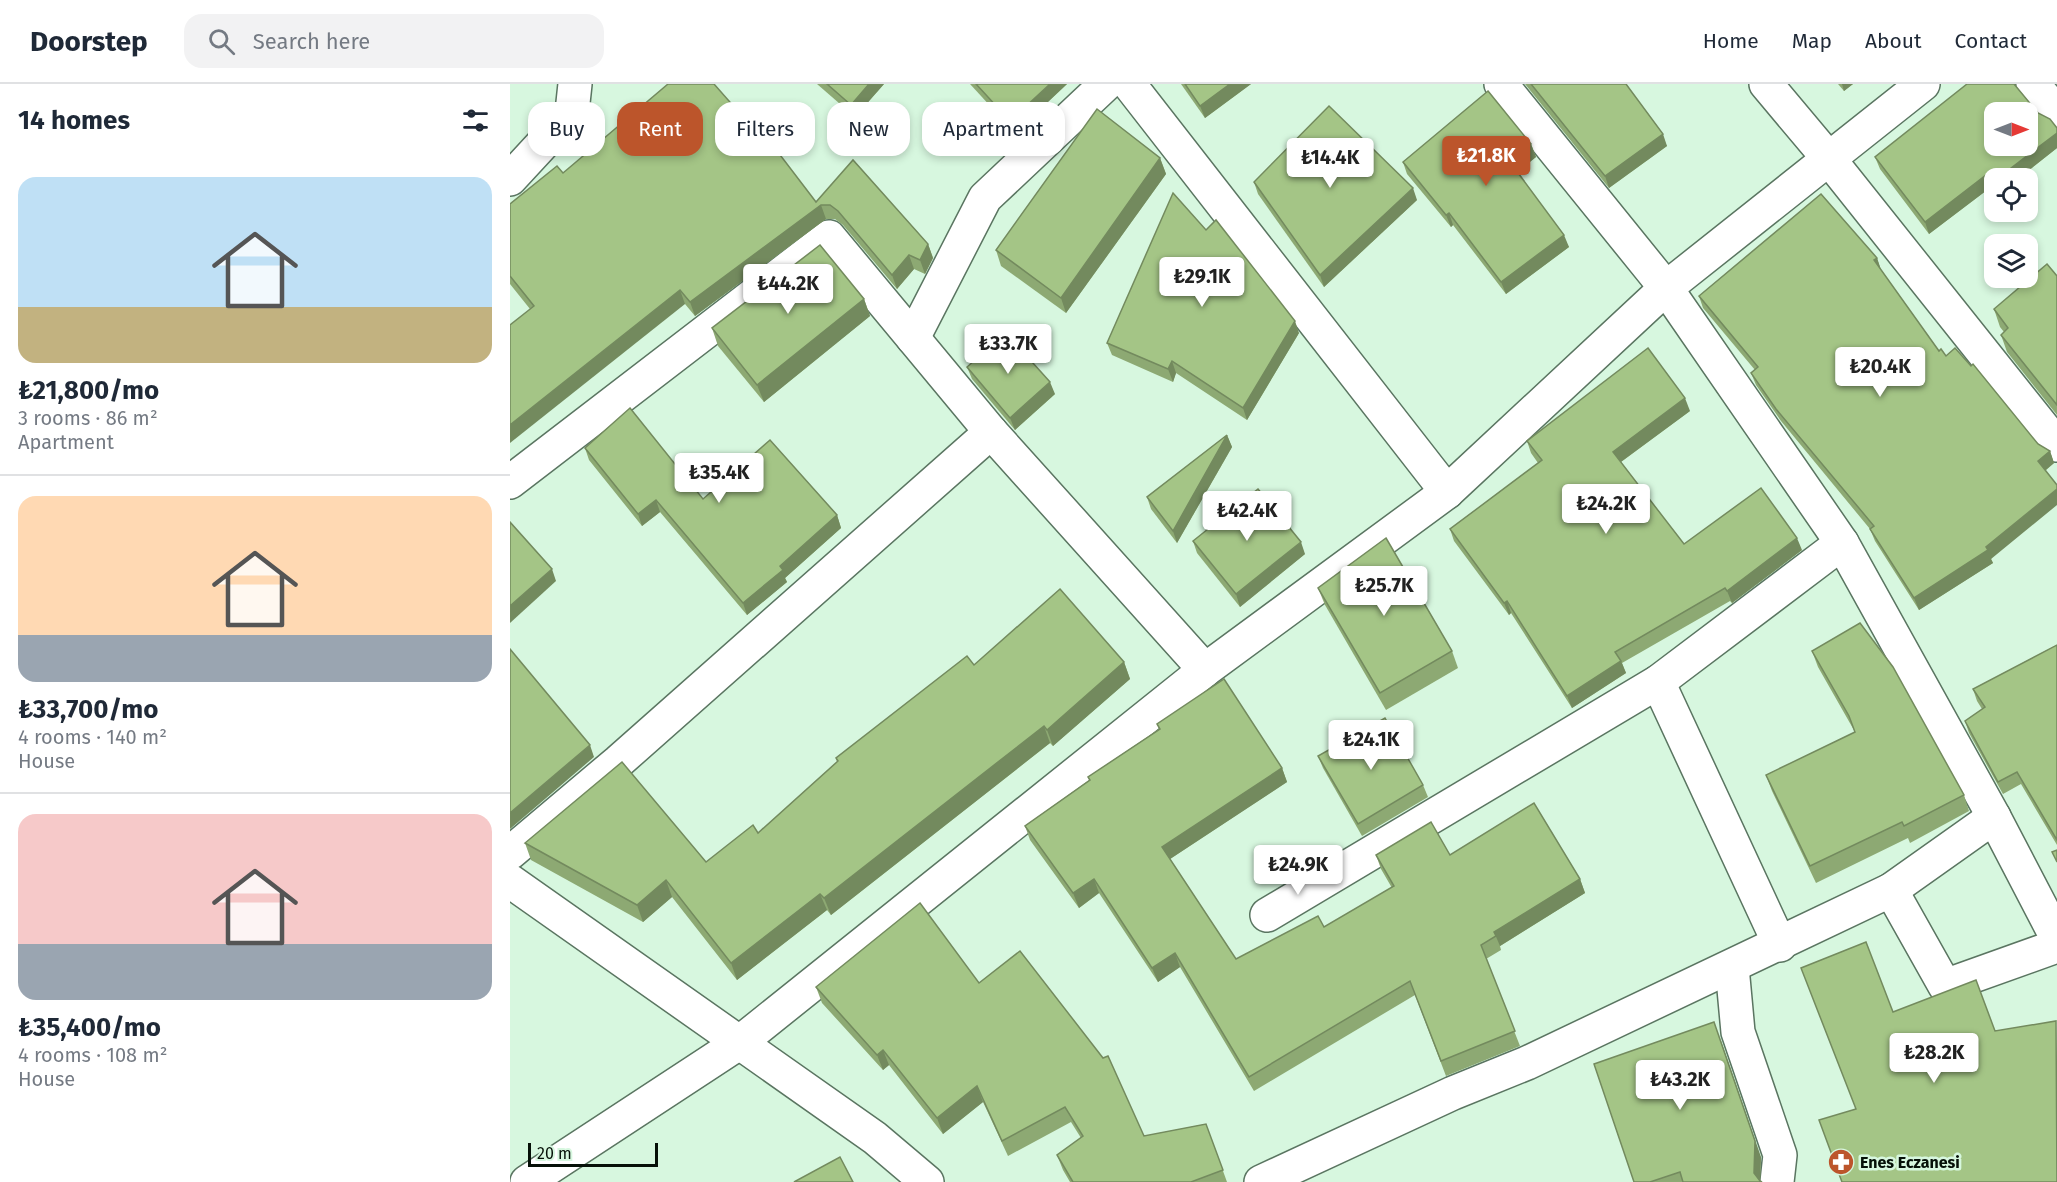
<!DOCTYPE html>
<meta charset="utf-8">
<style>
:root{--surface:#fff;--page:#f2f2f3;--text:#1f2937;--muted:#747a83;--line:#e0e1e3;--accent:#bc552b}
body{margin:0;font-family:"Fira Sans",sans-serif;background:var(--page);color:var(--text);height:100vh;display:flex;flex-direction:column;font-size:22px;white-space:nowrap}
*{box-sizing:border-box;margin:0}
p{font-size:20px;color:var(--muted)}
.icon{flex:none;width:33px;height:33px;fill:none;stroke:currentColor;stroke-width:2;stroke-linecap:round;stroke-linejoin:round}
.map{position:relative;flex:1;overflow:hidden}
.side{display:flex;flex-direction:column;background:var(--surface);width:510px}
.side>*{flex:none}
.banner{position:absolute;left:18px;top:18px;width:570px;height:54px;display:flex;gap:12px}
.needle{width:39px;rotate:90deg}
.fabs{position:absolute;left:1474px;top:18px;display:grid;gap:12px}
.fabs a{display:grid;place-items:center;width:54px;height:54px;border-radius:12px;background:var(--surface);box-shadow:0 3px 9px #0003;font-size:30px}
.scale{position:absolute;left:18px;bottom:15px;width:130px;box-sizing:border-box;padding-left:6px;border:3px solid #061008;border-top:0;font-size:16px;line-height:21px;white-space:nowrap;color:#061008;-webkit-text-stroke:4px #d7f7df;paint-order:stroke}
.price{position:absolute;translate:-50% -51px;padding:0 14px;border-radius:6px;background:#fff;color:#222;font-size:20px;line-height:39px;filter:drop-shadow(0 2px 3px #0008)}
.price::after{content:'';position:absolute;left:50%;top:36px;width:18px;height:14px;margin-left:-9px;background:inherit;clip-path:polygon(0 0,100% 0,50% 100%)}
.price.current{background:var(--accent);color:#fff}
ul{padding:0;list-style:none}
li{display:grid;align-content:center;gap:12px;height:318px;padding:0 18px}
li+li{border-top:2px solid var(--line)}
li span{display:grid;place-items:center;height:186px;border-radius:18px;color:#555}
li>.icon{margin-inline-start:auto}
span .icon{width:108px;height:108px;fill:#fffc;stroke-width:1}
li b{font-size:26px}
h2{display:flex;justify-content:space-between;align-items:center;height:72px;padding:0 18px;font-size:26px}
.tag{padding:0 21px;border-radius:18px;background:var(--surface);box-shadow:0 3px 9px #0003;font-size:21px;line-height:54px}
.tag.current{background:var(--accent);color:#fff}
header{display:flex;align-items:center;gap:36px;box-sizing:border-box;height:84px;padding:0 30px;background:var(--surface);border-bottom:2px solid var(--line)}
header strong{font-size:28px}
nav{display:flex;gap:33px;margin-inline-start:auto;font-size:21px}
.search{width:420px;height:54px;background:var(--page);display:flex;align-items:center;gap:15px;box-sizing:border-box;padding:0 21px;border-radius:18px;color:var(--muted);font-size:22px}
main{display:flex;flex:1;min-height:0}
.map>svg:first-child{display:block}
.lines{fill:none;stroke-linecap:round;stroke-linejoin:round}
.street-casing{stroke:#5a7561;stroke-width:36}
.street{stroke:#fff;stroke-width:33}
.wall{fill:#8da973}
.shaded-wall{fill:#738a5e}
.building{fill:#a4c586;stroke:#738a5e;stroke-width:1.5;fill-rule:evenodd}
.labels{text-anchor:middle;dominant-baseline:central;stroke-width:5;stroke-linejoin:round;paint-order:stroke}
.poi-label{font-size:16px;font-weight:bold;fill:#061008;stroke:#d7f7df;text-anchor:start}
</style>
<header>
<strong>Doorstep</strong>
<div class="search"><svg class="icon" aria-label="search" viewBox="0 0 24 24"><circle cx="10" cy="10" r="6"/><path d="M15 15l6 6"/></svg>Search here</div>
<nav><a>Home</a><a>Map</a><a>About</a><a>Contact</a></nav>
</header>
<main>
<section class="side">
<h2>14 homes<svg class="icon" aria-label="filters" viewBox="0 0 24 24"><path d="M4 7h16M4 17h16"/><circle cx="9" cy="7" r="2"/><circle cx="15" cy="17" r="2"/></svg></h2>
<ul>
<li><span style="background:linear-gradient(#bfe0f5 70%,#c2b280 0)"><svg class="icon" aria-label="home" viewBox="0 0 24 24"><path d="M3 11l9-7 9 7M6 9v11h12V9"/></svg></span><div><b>₺21,800/mo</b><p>3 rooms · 86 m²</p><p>Apartment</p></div></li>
<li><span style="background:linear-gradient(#ffd9b3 75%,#9aa5b1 0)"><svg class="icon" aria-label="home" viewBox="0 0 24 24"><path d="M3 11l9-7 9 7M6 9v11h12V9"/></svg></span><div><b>₺33,700/mo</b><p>4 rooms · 140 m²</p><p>House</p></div></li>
<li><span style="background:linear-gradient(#f6c9c9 70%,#9aa5b1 0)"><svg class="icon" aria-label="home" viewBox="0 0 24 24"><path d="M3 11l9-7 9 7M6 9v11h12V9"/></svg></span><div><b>₺35,400/mo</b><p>4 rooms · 108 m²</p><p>House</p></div></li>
</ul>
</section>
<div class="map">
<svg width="1547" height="1098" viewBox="0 0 1547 1098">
<rect width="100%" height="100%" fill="#d7f7df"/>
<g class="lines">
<!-- street casing -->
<g class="street-casing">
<g id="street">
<polyline points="619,0 937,408"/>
<polyline points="991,0 1156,204 1332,459 1484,733 1547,854"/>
<polyline points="1256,0 1319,75 1547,361"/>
<polyline points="1523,0 1547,29"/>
<polyline points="0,95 62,28 65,0"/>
<polyline points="403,254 475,114 596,0"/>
<polyline points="0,398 319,153 481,348 695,586"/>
<polyline points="1148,598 1270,861"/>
<polyline points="0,769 108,678 481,348"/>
<polyline points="0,797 365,1054 417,1098"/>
<polyline points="1381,806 1435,902 1547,862"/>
<polyline points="757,831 1148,598 1332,459"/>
<polyline points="1222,883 1228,948 1270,1071 1267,1098"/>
<polyline points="17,1098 229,959 695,586 937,408 1156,204 1413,0"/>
<polyline points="751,1098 943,1009 1017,979 1381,806 1484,733"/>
</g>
</g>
<!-- street -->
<use href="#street" class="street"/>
</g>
<!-- wall -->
<g class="wall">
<polygon points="307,0 374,0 345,33"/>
<polygon points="460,0 557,0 505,49"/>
<polygon points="671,0 741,0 695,34"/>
<polygon points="1015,0 1116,0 1157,62 1099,104"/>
<polygon points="1328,0 1343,0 1334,7"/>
<polygon points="1506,2 1528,29 1547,44 1547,64 1509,94 1485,94 1485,109 1481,103 1419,150 1370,85 1365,73"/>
<polygon points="1021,60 1026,73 1007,88 1059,163 996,210 943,141 941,143 897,90 893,78"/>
<polygon points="650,74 656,90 556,229 491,182 486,166"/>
<polygon points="343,76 418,160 423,174 415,190 404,185 387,205 333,141 325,135 316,135 185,232 175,220 20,225 0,200 0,120 53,89 306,118"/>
<polygon points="744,98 907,116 814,203 748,110"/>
<polygon points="1367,174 1371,186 1429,267 1436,272 1528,360 1540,367 1544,379 1535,387 1481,475 1483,479 1409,526 1365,457 1360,445 1271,337 1246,301 1241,289 1245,286 1193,224 1189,212"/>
<polygon points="1547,192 1547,331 1497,268 1491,251 1494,248 1490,243 1484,225"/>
<polygon points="354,215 360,232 254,318 208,262 202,244"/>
<polygon points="789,249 737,336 666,289 663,298 602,271 597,259"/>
<polygon points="457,283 545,310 505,346 462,295"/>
<polygon points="1180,327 1111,378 1174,460 1292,466 1222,519 1220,517 1112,579 1116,589 1062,624 1001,529 999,531 944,457 940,445 1028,379 1021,369 1017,357"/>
<polygon points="717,351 722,363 667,459 641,425 637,413"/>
<polygon points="75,364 193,415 327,431 331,444 275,494 277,498 237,531 150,428 132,442 79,376"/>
<polygon points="683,457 795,470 730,523 687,469"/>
<polygon points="808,504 942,567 948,584 876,626 815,521"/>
<polygon points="1547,561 1547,761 1511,700 1493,710 1459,649 1455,637 1472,625 1467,617 1463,605"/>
<polygon points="1302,567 1454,711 1459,727 1400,759 1398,754 1306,799 1262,707 1256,691 1345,648 1308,583"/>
<polygon points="614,578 620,595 543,662 540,659 321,831 317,826 227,896 162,813 133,838 21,776 15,759 196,778 248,749 327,678 326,674 464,581"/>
<polygon points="647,640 772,684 777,698 660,775 726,875 814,843 882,804 871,785 866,771 940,771 1070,795 1075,809 990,862 991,866 976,875 1010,962 936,992 905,911 744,1007 670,883 648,898 589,809 569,824 520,756 515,742 579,696 578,693 649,645"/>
<polygon points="808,672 913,701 918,713 852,752 813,684"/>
<polygon points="469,899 634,1052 696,1040 717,1098 560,1098 553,1086 547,1071 571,1054 561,1038 498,1072 473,1018 433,1050 379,981 373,986 312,919 306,903"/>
<polygon points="1084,980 1251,1073 1250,1097 1252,1098 1124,1098"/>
</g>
<!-- shaded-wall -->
<g class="shaded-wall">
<polygon points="359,0 374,0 345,33 341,21"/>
<polygon points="540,0 557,0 505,49 500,37"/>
<polygon points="720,0 741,0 695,34 690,22"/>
<polygon points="1332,0 1343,0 1334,7"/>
<polygon points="1547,49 1547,64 1509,94 1488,94"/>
<polygon points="1153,50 1157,62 1099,104 1095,92"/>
<polygon points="1021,60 1026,73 1005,90 1000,78"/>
<polygon points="650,74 656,90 556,229 551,214"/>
<polygon points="1476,91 1481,103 1419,150 1415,138"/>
<polygon points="903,104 907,116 814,203 810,191"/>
<polygon points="311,121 316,135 185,232 180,218"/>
<polygon points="939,129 943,141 941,143 936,131"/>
<polygon points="1054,151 1059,163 996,210 991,198"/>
<polygon points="418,160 423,174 415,190 410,176"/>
<polygon points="399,171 404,185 387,205 382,191"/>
<polygon points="1367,174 1371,186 1364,176"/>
<polygon points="170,206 175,220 0,359 0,341"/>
<polygon points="354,215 360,232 254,318 247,301"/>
<polygon points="785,237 789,249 737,336 733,324"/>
<polygon points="662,277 666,289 663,298 658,285"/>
<polygon points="540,298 545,310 505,346 500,334"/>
<polygon points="1175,314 1180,327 1108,380 1103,368"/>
<polygon points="717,351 722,363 667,459 663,447"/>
<polygon points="1540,367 1544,379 1532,389 1528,377"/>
<polygon points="1547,405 1547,421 1481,475 1483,479 1409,526 1404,514 1476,463"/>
<polygon points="146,416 150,428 132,442 128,430"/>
<polygon points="327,431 331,444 275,494 277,498 237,531 233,519 270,482"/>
<polygon points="1287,454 1292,466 1222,519 1217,507"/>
<polygon points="791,458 795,470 730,523 726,510"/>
<polygon points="42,485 46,497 0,539 0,522"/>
<polygon points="997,517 1001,529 999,531 994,519"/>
<polygon points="1111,577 1116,589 1062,624 1057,612"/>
<polygon points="614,578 620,595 543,662 537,646"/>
<polygon points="534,642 540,659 321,831 314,814"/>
<polygon points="80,661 84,673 0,745 0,729"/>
<polygon points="772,684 777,698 657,777 652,763"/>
<polygon points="584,795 589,809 569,824 563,809"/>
<polygon points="1070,795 1075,809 990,862 984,848"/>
<polygon points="156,796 162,813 133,838 127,821"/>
<polygon points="310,810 317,826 227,896 221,879"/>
<polygon points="665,869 670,883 648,898 642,884"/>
<polygon points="1210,954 1251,1073 1250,1098 1244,1089"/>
<polygon points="373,966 379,981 373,986 367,971"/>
<polygon points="467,1002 473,1018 433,1050 427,1034"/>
</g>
<!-- building -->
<g class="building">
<polygon points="158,0 204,0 241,42 245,38 306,118 343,76 418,160 410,176 399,171 382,191 328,127 320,121 311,121 180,218 170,206 0,341 0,241 24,222 0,192 0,120 47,82 53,89"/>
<polygon points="317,0 359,0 341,21"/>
<polygon points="466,0 540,0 500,37"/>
<polygon points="675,0 720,0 690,22"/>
<polygon points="1021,0 1116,0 1153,50 1095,92"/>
<path d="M 1457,0 L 1504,0 L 1528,29 L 1540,35 L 1547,44 L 1547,49 L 1488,94 L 1485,94 L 1485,97 L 1483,99 L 1476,91 L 1415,138 L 1365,73 ZM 1485,28 L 1518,28 L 1518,62 L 1485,62 Z"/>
<polygon points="978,7 1021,60 1000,78 1054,151 991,198 939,129 936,131 893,78"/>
<polygon points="819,22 903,104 810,191 744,98"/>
<polygon points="587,25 650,74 551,214 486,166"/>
<polygon points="663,109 696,146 706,136 785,237 733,324 662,277 658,285 597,259"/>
<polygon points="1311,110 1367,174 1364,176 1429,267 1431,265 1436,272 1445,264 1461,282 1463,280 1528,360 1540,367 1528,377 1547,401 1547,405 1476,463 1478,466 1404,514 1360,445 1364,442 1266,325 1241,289 1248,283 1189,212"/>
<polygon points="310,161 354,215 247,301 202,244"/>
<polygon points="1537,180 1547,192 1547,321 1491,251 1498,244 1484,225"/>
<polygon points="496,249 540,298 500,334 457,283"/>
<polygon points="1138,264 1175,314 1103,368 1174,460 1251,404 1287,454 1217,507 1215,504 1105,568 1111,577 1057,612 997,517 994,519 940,445 1032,376 1017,357"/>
<polygon points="120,324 193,415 260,356 327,431 270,482 273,486 233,519 146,416 128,430 75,364"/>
<polygon points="717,351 663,447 637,413"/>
<polygon points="748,405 791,458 726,510 683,457"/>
<polygon points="0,438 42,485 0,522"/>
<polygon points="876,454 942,567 870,609 808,504"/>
<polygon points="550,505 614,578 537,646 534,642 314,814 310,810 221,879 156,796 127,821 15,759 112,678 196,778 243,741 248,749 328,677 326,674 457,572 464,581"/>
<polygon points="1350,539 1383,583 1454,711 1394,742 1392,738 1300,782 1256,691 1345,648 1339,632 1302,567"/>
<polygon points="1547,561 1547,756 1507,688 1488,698 1455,637 1475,623 1463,605"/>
<polygon points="0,565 80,661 0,729"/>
<polygon points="714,595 772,684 652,763 726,875 808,832 814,843 884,802 866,771 921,738 940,771 1024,719 1070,795 984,848 986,852 971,861 1005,947 931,977 900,897 739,993 665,869 642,884 584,795 563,809 515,742 580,696 578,693 650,645 647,640"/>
<polygon points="875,634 913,701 848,740 808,672"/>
<polygon points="1547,766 1547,778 1542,768"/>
<polygon points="410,819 469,899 510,867 593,974 598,972 634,1052 696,1040 713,1086 681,1098 563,1098 547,1071 573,1052 555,1023 492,1057 467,1002 427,1034 373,966 367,971 306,903"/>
<polygon points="1356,858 1383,928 1466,896 1485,947 1546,937 1547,1098 1332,1098 1309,1036 1346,1025 1291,884"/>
<polygon points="1204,938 1245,1057 1244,1089 1250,1097 1252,1098 1173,1098 1170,1088 1140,1098 1124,1098 1084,980"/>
<polygon points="330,1073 343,1098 284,1098"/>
</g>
<!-- icons -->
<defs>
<g id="pharmacy-disc" transform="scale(1.35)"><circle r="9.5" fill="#bc552b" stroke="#d7f7df"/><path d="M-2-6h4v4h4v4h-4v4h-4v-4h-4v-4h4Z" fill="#fff"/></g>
</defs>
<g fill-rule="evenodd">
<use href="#pharmacy-disc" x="1331" y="1078"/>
</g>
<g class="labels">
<!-- poi labels -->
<g class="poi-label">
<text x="1350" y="1078">Enes Eczanesi</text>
</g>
</g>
</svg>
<div class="fabs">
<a><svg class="needle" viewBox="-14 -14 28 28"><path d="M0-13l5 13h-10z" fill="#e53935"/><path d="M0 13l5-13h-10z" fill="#747a83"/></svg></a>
<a><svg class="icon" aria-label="locate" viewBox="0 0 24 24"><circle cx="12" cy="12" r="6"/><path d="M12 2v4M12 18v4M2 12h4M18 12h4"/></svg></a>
<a><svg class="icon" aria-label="layers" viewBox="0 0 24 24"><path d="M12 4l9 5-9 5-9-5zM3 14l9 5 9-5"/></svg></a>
</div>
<div class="scale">20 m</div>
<b class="price current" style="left:976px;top:103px">₺21.8K</b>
<b class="price" style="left:820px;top:105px">₺14.4K</b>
<b class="price" style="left:692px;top:224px">₺29.1K</b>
<b class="price" style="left:278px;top:231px">₺44.2K</b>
<b class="price" style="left:498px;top:291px">₺33.7K</b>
<b class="price" style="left:1370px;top:314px">₺20.4K</b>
<b class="price" style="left:209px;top:420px">₺35.4K</b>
<b class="price" style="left:1096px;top:451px">₺24.2K</b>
<b class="price" style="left:737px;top:458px">₺42.4K</b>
<b class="price" style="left:874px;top:533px">₺25.7K</b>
<b class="price" style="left:861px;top:687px">₺24.1K</b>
<b class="price" style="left:788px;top:812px">₺24.9K</b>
<b class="price" style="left:1424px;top:1000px">₺28.2K</b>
<b class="price" style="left:1170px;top:1027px">₺43.2K</b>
<div class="banner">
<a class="tag">Buy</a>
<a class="tag current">Rent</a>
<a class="tag">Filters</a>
<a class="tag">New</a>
<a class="tag">Apartment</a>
</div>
</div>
</main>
